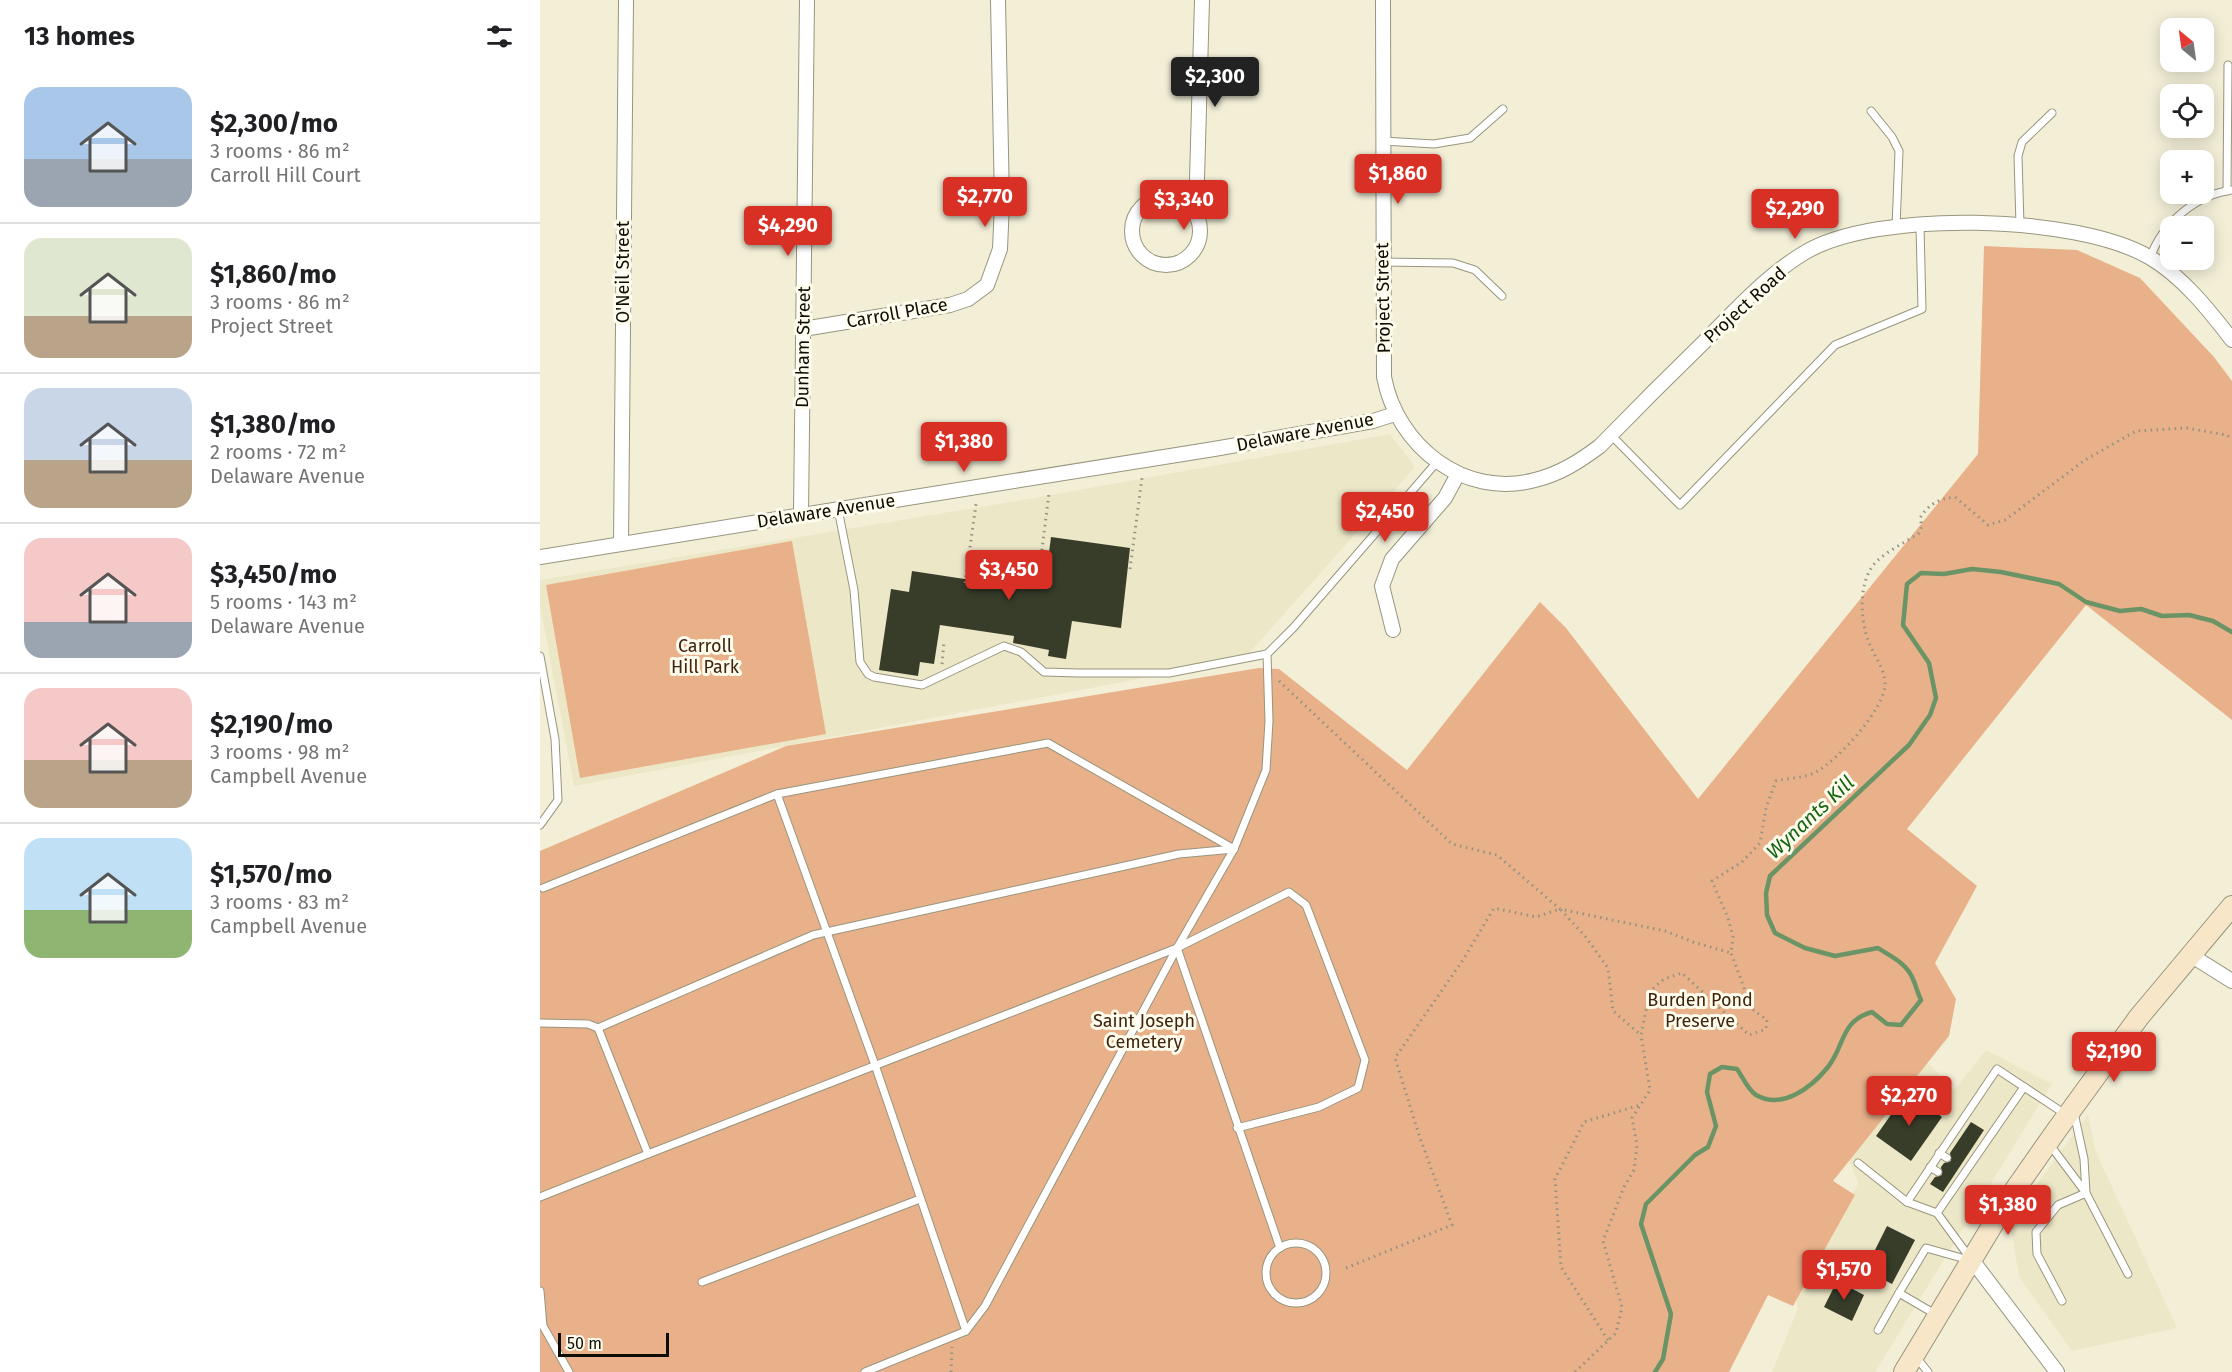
<!DOCTYPE html>
<meta charset="utf-8">
<style>
:root{--surface:#fff;--page:#f6f6f6;--text:#202124;--muted:#757577;--line:#e0e0e0;--accent:#d93025}
body{margin:0;font-family:"Fira Sans",sans-serif;background:var(--page);color:var(--text);height:100vh;display:flex;flex-direction:column;font-size:22px;white-space:nowrap}
*{box-sizing:border-box;margin:0}
p{font-size:20px;color:var(--muted)}
.icon{flex:none;width:33px;height:33px;fill:none;stroke:currentColor;stroke-width:2;stroke-linecap:round;stroke-linejoin:round}
.map{position:relative;flex:1;overflow:hidden}
.details{display:flex;flex-direction:column;background:var(--surface);width:540px}
.details>*{flex:none}
.needle{width:39px;rotate:331deg}
.tools{position:absolute;left:1620px;top:18px;display:grid;gap:12px}
.tools a{display:grid;place-items:center;width:54px;height:54px;border-radius:12px;background:var(--surface);box-shadow:0 3px 15px #0003;font-size:30px}
.scale{position:absolute;left:18px;bottom:15px;width:111px;box-sizing:border-box;padding-left:6px;border:3px solid #0e0c05;border-top:0;font-size:16px;line-height:21px;white-space:nowrap;color:#0e0c05;-webkit-text-stroke:4px #fefced;paint-order:stroke}
.price{position:absolute;translate:-50% -51px;padding:0 14px;border-radius:6px;background:var(--accent);color:#fff;font-size:20px;line-height:39px;filter:drop-shadow(0 2px 3px #0008)}
.price::after{content:'';position:absolute;left:50%;top:36px;width:18px;height:14px;margin-left:-9px;background:inherit;clip-path:polygon(0 0,100% 0,50% 100%)}
.price.current{background:#222;color:#fff}
ul{padding:0;list-style:none}
li{display:flex;align-items:center;gap:18px;height:150px;padding:0 24px}
li+li{border-top:2px solid var(--line)}
li span{display:grid;place-items:center;flex:none;width:168px;height:120px;border-radius:18px;color:#555}
li>.icon{margin-inline-start:auto}
span .icon{width:72px;height:72px;fill:#fffc;stroke-width:1}
li b{font-size:26px}
h2{display:flex;justify-content:space-between;align-items:center;height:72px;padding:0 24px;font-size:26px}
main{display:flex;flex:1;min-height:0}
.map>svg:first-child{display:block}
.built{fill:#ece7c7}
.green{fill:#e8b18a}
.lines{fill:none;stroke-linecap:round;stroke-linejoin:round}
.stream{stroke:#6a9465;stroke-width:4.5}
.building{fill:#383d2a}
.lane-casing{stroke:#98957e;stroke-width:9}
.street-casing{stroke:#98957e;stroke-width:16}
.secondary-casing{stroke:#98957e;stroke-width:22}
.path{stroke:#959281;stroke-width:3;stroke-dasharray:1.5 4.5;stroke-linecap:butt}
.lane{stroke:#fff;stroke-width:7}
.street{stroke:#fff;stroke-width:14}
.secondary{stroke:#f8e6c9;stroke-width:20}
.labels{text-anchor:middle;dominant-baseline:central;stroke-width:6;stroke-linejoin:round;paint-order:stroke}
.street-label{font-size:18px;fill:#0e0c05;stroke:#fefced}
.park-label{font-size:18px;fill:#40240d;stroke:#fefced}
.water-label{font-size:20px;font-style:italic;fill:#136512;stroke:#fefced}
</style>
<main>
<section class="details">
<h2>13 homes<svg class="icon" aria-label="filters" viewBox="0 0 24 24"><path d="M4 7h16M4 17h16"/><circle cx="9" cy="7" r="2"/><circle cx="15" cy="17" r="2"/></svg></h2>
<ul>
<li><span style="background:linear-gradient(#a9c7e8 60%,#9aa5b1 0)"><svg class="icon" aria-label="home" viewBox="0 0 24 24"><path d="M3 11l9-7 9 7M6 9v11h12V9"/></svg></span><div><b>$2,300/mo</b><p>3 rooms · 86 m²</p><p>Carroll Hill Court</p></div></li>
<li><span style="background:linear-gradient(#dfe7d0 65%,#b9a48a 0)"><svg class="icon" aria-label="home" viewBox="0 0 24 24"><path d="M3 11l9-7 9 7M6 9v11h12V9"/></svg></span><div><b>$1,860/mo</b><p>3 rooms · 86 m²</p><p>Project Street</p></div></li>
<li><span style="background:linear-gradient(#c9d6e8 60%,#b9a48a 0)"><svg class="icon" aria-label="home" viewBox="0 0 24 24"><path d="M3 11l9-7 9 7M6 9v11h12V9"/></svg></span><div><b>$1,380/mo</b><p>2 rooms · 72 m²</p><p>Delaware Avenue</p></div></li>
<li><span style="background:linear-gradient(#f6c9c9 70%,#9aa5b1 0)"><svg class="icon" aria-label="home" viewBox="0 0 24 24"><path d="M3 11l9-7 9 7M6 9v11h12V9"/></svg></span><div><b>$3,450/mo</b><p>5 rooms · 143 m²</p><p>Delaware Avenue</p></div></li>
<li><span style="background:linear-gradient(#f6c9c9 60%,#b9a48a 0)"><svg class="icon" aria-label="home" viewBox="0 0 24 24"><path d="M3 11l9-7 9 7M6 9v11h12V9"/></svg></span><div><b>$2,190/mo</b><p>3 rooms · 98 m²</p><p>Campbell Avenue</p></div></li>
<li><span style="background:linear-gradient(#bfe0f5 60%,#8fb573 0)"><svg class="icon" aria-label="home" viewBox="0 0 24 24"><path d="M3 11l9-7 9 7M6 9v11h12V9"/></svg></span><div><b>$1,570/mo</b><p>3 rooms · 83 m²</p><p>Campbell Avenue</p></div></li>
</ul>
</section>
<div class="map">
<svg width="1692" height="1372" viewBox="0 0 1692 1372">
<rect width="100%" height="100%" fill="#f3efd7"/>
<!-- built -->
<g class="built">
<polygon points="850,434 875,467 704,659 34,786 0,605 0,580 500,497"/>
<polygon points="1446,1050 1512,1084 1335,1372 1232,1372 1257,1311 1257,1282 1319,1184 1309,1161 1362,1078 1388,1063 1414,1090"/>
<polygon points="1548,1115 1556,1152 1637,1328 1532,1351 1479,1277 1470,1220"/>
</g>
<!-- green -->
<g class="green">
<polygon points="1444,246 1537,250 1600,278 1674,357 1692,381 1692,720 1546,605 1367,829 1437,886 1395,963 1416,999 1409,1036 1293,1181 1315,1195 1253,1306 1228,1295 1189,1372 0,1372 0,851 246,746 719,668 739,669 867,770 1000,602 1026,628 1158,799 1438,454"/>
<polygon points="252,541 286,734 40,778 6,585"/>
</g>
<g class="lines">
<!-- stream -->
<path class="stream" d="M 1115,1372 L 1123,1359 L 1131,1314 L 1101,1224 L 1106,1204 L 1155,1155 L 1168,1147 L 1176,1126 L 1167,1092 L 1170,1074 L 1182,1067 L 1197,1069 C 1202,1076 1208,1090 1216,1095 C 1242,1110 1271,1088 1288,1067 C 1305,1046 1300,1021 1332,1012 L 1347,1024 L 1361,1025 L 1381,1000 C 1377,992 1376,985 1372,977 C 1366,963 1350,956 1338,948 L 1295,956 L 1265,948 L 1235,933 L 1227,915 L 1226,893 L 1230,876 L 1369,745 L 1390,715 L 1396,698 L 1389,663 L 1363,625 L 1367,584 L 1381,573 L 1404,574 L 1432,569 L 1461,572 L 1519,584 L 1546,602 L 1580,611 L 1601,609 L 1622,616 L 1649,615 L 1673,621 L 1692,632"/>
</g>
<!-- building -->
<g class="building">
<polygon points="511,537 590,548 581,628 532,621 526,659 508,656 509,650 473,643 474,636 400,625 394,664 380,662 378,676 339,670 351,589 369,592 372,571 431,580 436,550 508,560"/>
<polygon points="1367,1092 1402,1117 1371,1161 1336,1136"/>
<polygon points="1431,1122 1444,1130 1403,1192 1390,1184 1395,1177 1402,1175 1401,1167 1404,1163 1411,1161 1410,1153"/>
<polygon points="1347,1226 1375,1240 1352,1284 1325,1270"/>
<polygon points="1297,1281 1324,1295 1312,1321 1284,1307"/>
</g>
<g class="lines">
<!-- lane casing -->
<g class="lane-casing">
<g id="lane">
<polyline points="1331,111 1352,137 1359,151 1356,227"/>
<polyline points="843,141 894,144 930,138 963,109"/>
<polyline points="1687,191 1688,65"/>
<polyline points="1480,225 1478,156 1482,142 1512,113"/>
<path d="M 1610,258 C 1622,224 1655,195 1692,190"/>
<polyline points="842,262 913,263 935,270 962,296"/>
<polyline points="1071,435 1140,505 1295,345 1382,309 1380,226"/>
<polyline points="298,509 314,590 320,662 328,674 334,677 382,685 464,646 481,652 504,672 539,673 629,673 727,654 754,627 897,462"/>
<polyline points="0,656 15,739 18,800 0,825"/>
<polyline points="237,794 335,1065 426,1331 325,1372"/>
<polyline points="3,888 237,794 508,743 694,849"/>
<polyline points="637,948 749,892 766,905 825,1060 818,1088 779,1107 697,1128"/>
<polyline points="0,1023 48,1024 58,1028 108,1154 0,1197"/>
<polyline points="58,1028 273,935 639,854 694,849"/>
<polyline points="1534,1113 1544,1159 1546,1193"/>
<polyline points="1510,1145 1546,1193 1588,1274"/>
<polyline points="1399,1153 1407,1158"/>
<polyline points="108,1154 637,948 694,849 726,770 729,721 727,654"/>
<polyline points="1318,1163 1367,1202 1397,1213 1430,1258"/>
<polyline points="1390,1167 1398,1172"/>
<polyline points="1367,1202 1457,1069 1525,1114"/>
<polyline points="1397,1213 1484,1087"/>
<circle cx="756" cy="1273" r="30"/>
<polyline points="162,1282 380,1199"/>
<polyline points="0,1291 3,1326 29,1372"/>
<polyline points="1522,1301 1497,1254 1496,1232 1518,1205 1546,1193"/>
<polyline points="1395,1314 1359,1293 1386,1248 1429,1260"/>
<polyline points="1338,1330 1359,1293"/>
<polyline points="426,1331 445,1306 637,948 740,1248"/>
<polyline points="1376,1357 1388,1372"/>
</g>
</g>
<!-- street casing -->
<g class="street-casing">
<g id="street">
<path d="M 843,0 L 844,377 C 857,446 924,499 995,480 C 1020,474 1040,461 1060,446 C 1095,410 1130,375 1166,340 C 1195,310 1229,274 1264,253 C 1336,209 1536,215 1609,257 C 1642,276 1669,310 1692,340"/>
<circle cx="626" cy="231" r="34"/>
<polyline points="656,215 662,0"/>
<polyline points="263,329 410,305 428,299 447,285 460,249 462,203 458,0"/>
<polyline points="261,514 267,0"/>
<polyline points="81,544 86,0"/>
<polyline points="0,557 674,449 833,421 855,414"/>
<polyline points="853,630 842,586 852,559 905,498 918,474"/>
<polyline points="1652,956 1692,981"/>
<polyline points="1432,1260 1517,1372"/>
</g>
</g>
<!-- secondary casing -->
<g class="secondary-casing">
<polyline id="secondary" points="1364,1372 1467,1201 1516,1131 1599,1017 1692,906"/>
</g>
<!-- path -->
<g class="path">
<polyline points="590,569 602,478"/>
<polyline points="499,574 509,493"/>
<polyline points="425,583 436,504"/>
<polyline points="402,664 404,642"/>
<polyline points="739,681 912,844 957,855 1020,909 1125,931 1153,942 1191,953"/>
<polyline points="806,1268 912,1225 880,1138 855,1058 923,960 954,908 996,917 1020,909 1045,936 1068,968 1073,1011 1101,1035"/>
<polyline points="1068,1340 1021,1267 1015,1179 1044,1122 1100,1105"/>
<polyline points="411,1372 412,1347"/>
<path d="M 1035,1372 L 1076,1333 L 1082,1307 L 1063,1241 L 1084,1187 L 1094,1170 L 1097,1145 L 1092,1118 L 1110,1090 L 1101,1035 L 1110,991 L 1124,979 L 1142,973 L 1209,1035 L 1226,1029 L 1227,1020 L 1212,1009 L 1191,953 L 1193,937 L 1188,918 L 1172,881 L 1202,862 L 1220,843 L 1226,808 L 1236,781 C 1248,778 1265,778 1276,772 C 1298,760 1346,708 1345,683 C 1344,667 1333,655 1328,640 C 1320,618 1318,579 1337,561 C 1349,550 1366,542 1379,533 L 1382,526 L 1380,518 C 1389,504 1398,499 1415,497 L 1448,525 L 1465,520 L 1545,460 L 1596,431 L 1646,428 L 1687,435 L 1692,440"/>
</g>
<!-- lane -->
<use href="#lane" class="lane"/>
<!-- street -->
<use href="#street" class="street"/>
<!-- secondary -->
<use href="#secondary" class="secondary"/>
</g>
<g class="labels">
<!-- street labels -->
<g class="street-label">
<text transform="translate(83 272) rotate(-90)">O'Neil Street</text>
<text transform="translate(843 298) rotate(-91)">Project Street</text>
<text transform="translate(1205 305) rotate(-42)">Project Road</text>
<text transform="translate(357 313) rotate(-10)">Carroll Place</text>
<text transform="translate(263 347) rotate(-89)">Dunham Street</text>
<text transform="translate(765 432) rotate(-11)">Delaware Avenue</text>
<text transform="translate(286 511) rotate(-9)">Delaware Avenue</text>
</g>
<!-- park labels -->
<g class="park-label">
<text x="165" y="646">Carroll<tspan x="165" dy="21">Hill Park</tspan></text>
<text x="1160" y="1000">Burden Pond<tspan x="1160" dy="21">Preserve</tspan></text>
<text x="604" y="1021">Saint Joseph<tspan x="604" dy="21">Cemetery</tspan></text>
</g>
<!-- water labels -->
<g class="water-label">
<text transform="translate(1270 817) rotate(-43)">Wynants Kill</text>
</g>
</g>
</svg>
<div class="tools">
<a><svg class="needle" viewBox="-14 -14 28 28"><path d="M0-13l5 13h-10z" fill="#e53935"/><path d="M0 13l5-13h-10z" fill="#757577"/></svg></a>
<a><svg class="icon" aria-label="locate" viewBox="0 0 24 24"><circle cx="12" cy="12" r="6"/><path d="M12 2v4M12 18v4M2 12h4M18 12h4"/></svg></a>
<a>+</a>
<a>−</a>
</div>
<div class="scale">50 m</div>
<b class="price current" style="left:675px;top:108px">$2,300</b>
<b class="price" style="left:858px;top:205px">$1,860</b>
<b class="price" style="left:445px;top:228px">$2,770</b>
<b class="price" style="left:644px;top:231px">$3,340</b>
<b class="price" style="left:1255px;top:240px">$2,290</b>
<b class="price" style="left:248px;top:257px">$4,290</b>
<b class="price" style="left:424px;top:473px">$1,380</b>
<b class="price" style="left:845px;top:543px">$2,450</b>
<b class="price" style="left:469px;top:601px">$3,450</b>
<b class="price" style="left:1574px;top:1083px">$2,190</b>
<b class="price" style="left:1369px;top:1127px">$2,270</b>
<b class="price" style="left:1468px;top:1236px">$1,380</b>
<b class="price" style="left:1304px;top:1301px">$1,570</b>
</div>
</main>
